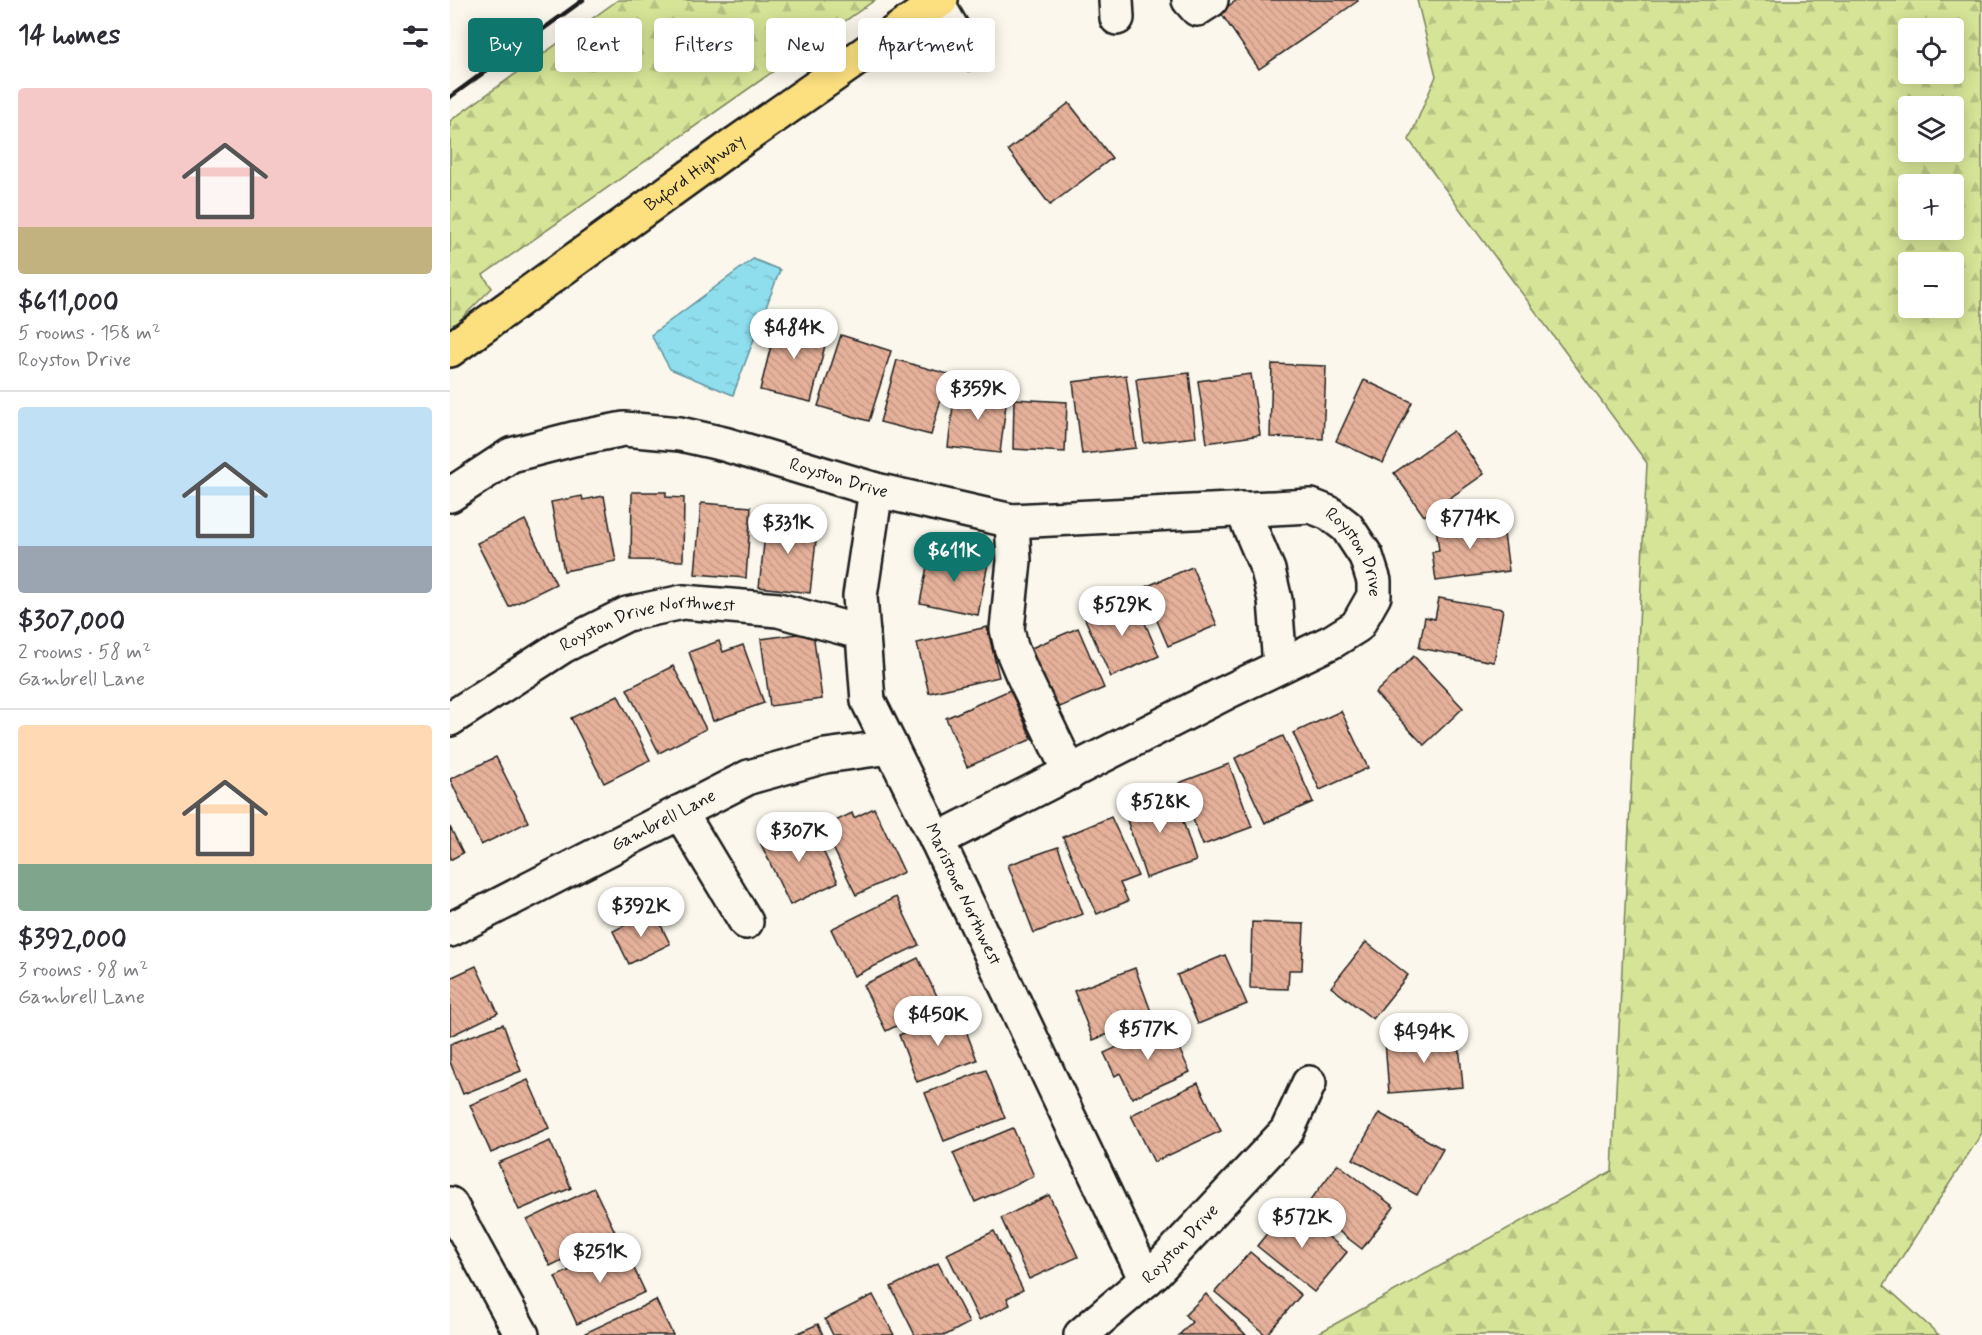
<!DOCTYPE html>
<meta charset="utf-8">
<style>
:root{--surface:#fff;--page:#f7f7f7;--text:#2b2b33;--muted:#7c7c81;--line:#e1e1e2;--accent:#0f766e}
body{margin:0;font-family:Mynerve,sans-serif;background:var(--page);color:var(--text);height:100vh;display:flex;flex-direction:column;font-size:22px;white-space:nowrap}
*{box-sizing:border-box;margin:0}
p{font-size:20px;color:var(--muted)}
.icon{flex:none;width:33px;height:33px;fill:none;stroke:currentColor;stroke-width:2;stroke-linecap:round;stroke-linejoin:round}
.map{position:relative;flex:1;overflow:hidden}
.drawer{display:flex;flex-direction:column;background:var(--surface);width:450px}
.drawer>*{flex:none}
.banner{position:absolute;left:18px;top:18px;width:570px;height:54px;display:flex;gap:12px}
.controls{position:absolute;left:1448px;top:18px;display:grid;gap:12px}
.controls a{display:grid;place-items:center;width:66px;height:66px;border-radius:6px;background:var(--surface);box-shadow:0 3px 15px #0003;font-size:30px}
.price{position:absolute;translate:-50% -51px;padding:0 14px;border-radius:21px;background:#fff;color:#222;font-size:20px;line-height:39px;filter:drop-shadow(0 2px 3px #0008)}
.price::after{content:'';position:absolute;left:50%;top:36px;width:18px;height:14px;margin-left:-9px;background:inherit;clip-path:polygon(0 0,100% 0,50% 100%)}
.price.selected{background:var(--accent);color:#fff}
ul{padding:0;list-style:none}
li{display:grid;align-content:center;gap:12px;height:318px;padding:0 18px}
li+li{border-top:2px solid var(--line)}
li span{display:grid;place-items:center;height:186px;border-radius:6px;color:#555}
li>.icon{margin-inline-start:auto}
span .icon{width:108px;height:108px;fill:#fffc;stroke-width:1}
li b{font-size:26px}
h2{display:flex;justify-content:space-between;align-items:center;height:72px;padding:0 18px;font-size:26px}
.tag{padding:0 21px;border-radius:6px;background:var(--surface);box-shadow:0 3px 15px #0003;font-size:21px;line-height:54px}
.tag.selected{background:var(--accent);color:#fff}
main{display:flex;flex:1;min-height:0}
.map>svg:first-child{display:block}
.forest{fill:url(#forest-firs);stroke:#79805a;stroke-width:1.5;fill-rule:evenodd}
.water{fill:url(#water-ripples);stroke:#619099;stroke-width:1.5}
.building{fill:url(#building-back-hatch);stroke:#1c1c1c;stroke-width:1.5}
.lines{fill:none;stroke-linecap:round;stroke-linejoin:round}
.minor-casing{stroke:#1c1c1c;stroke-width:38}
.major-casing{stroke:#1c1c1c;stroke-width:38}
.minor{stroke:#fbf7ec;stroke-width:33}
.major{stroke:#fce080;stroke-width:33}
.rail{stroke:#1c1c1c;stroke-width:4.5}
.labels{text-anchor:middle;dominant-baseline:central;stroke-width:4.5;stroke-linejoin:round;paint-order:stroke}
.street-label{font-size:18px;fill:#1c1c1c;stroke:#fbf7ec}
</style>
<main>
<section class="drawer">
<h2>14 homes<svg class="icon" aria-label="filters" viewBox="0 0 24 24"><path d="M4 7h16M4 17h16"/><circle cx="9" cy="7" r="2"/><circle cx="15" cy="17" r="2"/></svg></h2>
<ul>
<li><span style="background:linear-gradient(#f6c9c9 75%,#c2b280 0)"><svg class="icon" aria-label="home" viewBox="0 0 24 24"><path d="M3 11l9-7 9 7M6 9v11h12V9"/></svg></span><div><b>$611,000</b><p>5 rooms · 158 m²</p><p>Royston Drive</p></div></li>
<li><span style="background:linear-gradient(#bfe0f5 75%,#9aa5b1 0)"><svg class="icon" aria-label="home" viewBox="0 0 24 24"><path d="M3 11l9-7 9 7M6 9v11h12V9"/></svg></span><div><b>$307,000</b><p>2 rooms · 58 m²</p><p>Gambrell Lane</p></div></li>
<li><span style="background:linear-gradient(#ffd9b3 75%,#7fa58c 0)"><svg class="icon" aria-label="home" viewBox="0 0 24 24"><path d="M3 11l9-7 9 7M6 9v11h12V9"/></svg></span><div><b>$392,000</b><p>3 rooms · 98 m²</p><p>Gambrell Lane</p></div></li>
</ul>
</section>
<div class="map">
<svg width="1532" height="1335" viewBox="0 0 1532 1335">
<defs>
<pattern id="forest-firs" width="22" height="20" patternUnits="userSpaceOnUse" patternTransform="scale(1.5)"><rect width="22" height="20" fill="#d6e497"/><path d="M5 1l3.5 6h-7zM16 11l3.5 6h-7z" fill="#b7c382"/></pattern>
<pattern id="water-ripples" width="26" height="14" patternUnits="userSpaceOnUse" patternTransform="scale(1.5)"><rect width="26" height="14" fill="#8fdeed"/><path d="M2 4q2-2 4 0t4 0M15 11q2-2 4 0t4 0" fill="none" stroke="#7bbecb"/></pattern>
<pattern id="building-back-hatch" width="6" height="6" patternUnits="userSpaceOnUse" patternTransform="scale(1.5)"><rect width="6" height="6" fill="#e6b19a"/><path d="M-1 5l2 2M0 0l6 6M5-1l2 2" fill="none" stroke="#c59884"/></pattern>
</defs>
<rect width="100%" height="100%" fill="#fbf7ec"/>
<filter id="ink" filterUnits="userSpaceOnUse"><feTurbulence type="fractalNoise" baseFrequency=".0167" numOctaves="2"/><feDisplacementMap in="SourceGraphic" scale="12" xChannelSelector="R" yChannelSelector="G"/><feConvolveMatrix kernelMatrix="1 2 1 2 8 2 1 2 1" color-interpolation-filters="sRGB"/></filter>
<g filter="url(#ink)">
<!-- forest -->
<g class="forest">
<polygon points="168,0 425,0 33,275 42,288 0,330 0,121"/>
<path d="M 967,0 L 1532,0 L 1532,1133 L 1434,1285 L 1489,1335 L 865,1335 L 1162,1171 L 1197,463 L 959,140 L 986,76 ZM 1458,28 L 1503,28 L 1503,74 L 1458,74 ZM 1458,106 L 1503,106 L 1503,152 L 1458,152 ZM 1458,184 L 1503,184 L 1503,230 L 1458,230 ZM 1458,262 L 1503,262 L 1503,308 L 1458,308 Z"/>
</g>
<!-- water -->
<polygon class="water" points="303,259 330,270 283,395 220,369 201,335"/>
<!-- building -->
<g class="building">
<polygon points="787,0 907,0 908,1 809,69 770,12"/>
<polygon points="619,103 662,158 600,205 558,150"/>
<polygon points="328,317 379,329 361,402 310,390"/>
<polygon points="391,335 441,351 419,421 368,406"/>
<polygon points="447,360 498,374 481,435 430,422"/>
<polygon points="822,364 876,366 873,439 820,437"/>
<polygon points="739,373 746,437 694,443 686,379"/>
<polygon points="801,374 810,435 757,443 748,381"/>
<polygon points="676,375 686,448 632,454 623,382"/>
<polygon points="914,380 962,402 933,463 886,441"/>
<polygon points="505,390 557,396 550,453 498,447"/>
<polygon points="564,399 617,402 615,452 563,449"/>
<polygon points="1003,431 1034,474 974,516 944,473"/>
<polygon points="182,492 216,492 216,497 234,498 233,561 181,560"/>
<polygon points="132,496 133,500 154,496 166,561 114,571 101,502"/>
<polygon points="251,503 301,507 296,578 245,574"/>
<polygon points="317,517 368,523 360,593 309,587"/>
<polygon points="1052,519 1059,571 986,581 982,552 989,551 986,527"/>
<polygon points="75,520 106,584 59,607 27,543"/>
<polygon points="480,551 538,563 528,615 470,603"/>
<polygon points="742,567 767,625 718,646 693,588"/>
<polygon points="684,597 709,656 661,677 635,619"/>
<polygon points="989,598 1053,609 1044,662 969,648 975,617 985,619"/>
<polygon points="537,627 549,677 479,693 467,643"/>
<polygon points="628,628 654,688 605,709 579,649"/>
<polygon points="363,632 372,699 320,706 311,639"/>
<polygon points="269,641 273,652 293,645 314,703 263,721 239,652"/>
<polygon points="964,656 1013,708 974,745 925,693"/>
<polygon points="223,666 256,729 209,753 177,689"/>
<polygon points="560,690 582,739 517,767 496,718"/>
<polygon points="168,695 200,760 154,783 121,718"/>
<polygon points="891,711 918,768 870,790 843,733"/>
<polygon points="833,736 863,802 815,823 785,758"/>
<polygon points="46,757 78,822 31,845 0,779"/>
<polygon points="779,764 802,827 753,845 729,783"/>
<polygon points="723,791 746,861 696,878 673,808"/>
<polygon points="424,808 454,872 406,895 373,827 402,813 404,818"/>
<polygon points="661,817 688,876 670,883 678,901 647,914 613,837"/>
<polygon points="359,822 388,882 340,905 311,844"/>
<polygon points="0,827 13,853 0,860"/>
<polygon points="608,847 633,914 584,933 558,865"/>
<polygon points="446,897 469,945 404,976 381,929"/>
<polygon points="204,911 220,944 179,964 163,931"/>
<polygon points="802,922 854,924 852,970 839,970 838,989 800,988"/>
<polygon points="916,942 958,975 923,1019 881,987"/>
<polygon points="775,955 797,1004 748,1024 727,975"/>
<polygon points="468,958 491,1004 436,1031 413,985"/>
<polygon points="26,966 48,1013 0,1036 0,978"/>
<polygon points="685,968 703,1017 643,1040 624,991"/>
<polygon points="509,1012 527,1060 467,1082 449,1035"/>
<polygon points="53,1024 71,1071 13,1094 0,1062 0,1044"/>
<polygon points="718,1024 740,1072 682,1098 670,1073 665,1076 654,1053"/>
<polygon points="1008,1034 1013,1087 939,1093 935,1041"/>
<polygon points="536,1070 555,1118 494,1141 475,1093"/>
<polygon points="78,1080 99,1128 41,1153 20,1105"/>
<polygon points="748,1083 771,1131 704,1162 681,1115"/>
<polygon points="929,1113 993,1149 967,1195 903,1159"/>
<polygon points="563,1128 584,1176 525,1202 503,1153"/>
<polygon points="100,1141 121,1188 69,1210 48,1163"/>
<polygon points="888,1164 944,1207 912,1249 856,1206"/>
<polygon points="144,1188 166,1234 100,1266 77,1220"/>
<polygon points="599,1195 628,1257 579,1279 551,1218"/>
<polygon points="840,1205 897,1252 864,1292 807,1246"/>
<polygon points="544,1231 573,1290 557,1298 560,1305 529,1320 497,1254"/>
<polygon points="173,1245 195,1292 127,1324 105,1277"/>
<polygon points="800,1252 851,1295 816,1335 765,1292"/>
<polygon points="488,1263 519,1323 496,1335 465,1335 441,1287"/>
<polygon points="756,1294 796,1335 729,1335 742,1322 735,1315"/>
<polygon points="423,1295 444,1335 383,1335 375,1319"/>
<polygon points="206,1300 223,1335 136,1335 135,1333"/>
<polygon points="368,1324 373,1335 344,1335"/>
</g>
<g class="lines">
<!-- minor casing -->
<g class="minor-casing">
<g id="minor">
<polyline points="666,0 667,18"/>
<polyline points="739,0 747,9 761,0"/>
<polyline points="487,3 516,53"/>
<path id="s1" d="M 426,490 L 410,596 L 418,701 L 487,840 L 696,1280"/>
<path id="s2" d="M 0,495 L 61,455 L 123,439 L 174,429 L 230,434 L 274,444 L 426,490 L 562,521 L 861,506 L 879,513 L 897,527 L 916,556 L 924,581 L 924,596 L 907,626 L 883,641 L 775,693 L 487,840"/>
<polyline points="792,509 818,570 825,600 830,666"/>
<polyline points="562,521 564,561 557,629 561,647 572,673 620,773"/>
<path id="s3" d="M 0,719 L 113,646 L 177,614 L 233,602 L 328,610 L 413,633"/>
<polyline points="230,812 296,922"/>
<path id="s4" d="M 0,930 L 299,777 L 375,756 L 441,747"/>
<polyline points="0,1204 72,1335"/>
<path id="s5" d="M 631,1335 L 704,1273 L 837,1131 L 859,1083"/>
</g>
</g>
<!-- major casing -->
<g class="major-casing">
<g id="major">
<path id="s6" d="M 0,350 L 278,149 L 491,0"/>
</g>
</g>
<!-- minor -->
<use href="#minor" class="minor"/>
<!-- major -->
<use href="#major" class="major"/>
<!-- rail -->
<polyline class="rail" points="0,97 133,0"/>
</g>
</g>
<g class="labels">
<!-- street labels -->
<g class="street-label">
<text stroke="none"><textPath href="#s6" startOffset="302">Buford Highway</textPath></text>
<text stroke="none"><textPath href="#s2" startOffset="410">Royston Drive</textPath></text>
<text stroke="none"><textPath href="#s2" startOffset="956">Royston Drive</textPath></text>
<text stroke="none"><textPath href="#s3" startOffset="224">Royston Drive Northwest</textPath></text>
<text stroke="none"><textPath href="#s4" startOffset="240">Gambrell Lane</textPath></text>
<text stroke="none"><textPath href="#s1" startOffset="428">Maristone Northwest</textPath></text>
<text stroke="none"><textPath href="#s5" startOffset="135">Royston Drive</textPath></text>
</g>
</g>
</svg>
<div class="controls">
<a><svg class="icon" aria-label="locate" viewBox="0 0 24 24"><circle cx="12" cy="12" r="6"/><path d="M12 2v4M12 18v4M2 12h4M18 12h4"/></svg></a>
<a><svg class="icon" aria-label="layers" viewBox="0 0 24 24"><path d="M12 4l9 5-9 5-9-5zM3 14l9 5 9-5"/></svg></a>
<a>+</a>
<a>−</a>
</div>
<b class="price" style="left:344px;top:360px">$484K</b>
<b class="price" style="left:528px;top:421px">$359K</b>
<b class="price" style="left:1020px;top:550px">$774K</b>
<b class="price" style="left:338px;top:555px">$331K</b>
<b class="price selected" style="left:504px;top:583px">$611K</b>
<b class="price" style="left:672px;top:637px">$529K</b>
<b class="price" style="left:710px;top:834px">$528K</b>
<b class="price" style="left:349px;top:863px">$307K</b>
<b class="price" style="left:191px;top:938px">$392K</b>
<b class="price" style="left:488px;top:1047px">$450K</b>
<b class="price" style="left:698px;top:1061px">$577K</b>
<b class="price" style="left:974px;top:1064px">$494K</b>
<b class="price" style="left:852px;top:1249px">$572K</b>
<b class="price" style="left:150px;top:1284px">$251K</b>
<div class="banner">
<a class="tag selected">Buy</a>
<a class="tag">Rent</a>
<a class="tag">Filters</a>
<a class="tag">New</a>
<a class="tag">Apartment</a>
</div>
</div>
</main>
